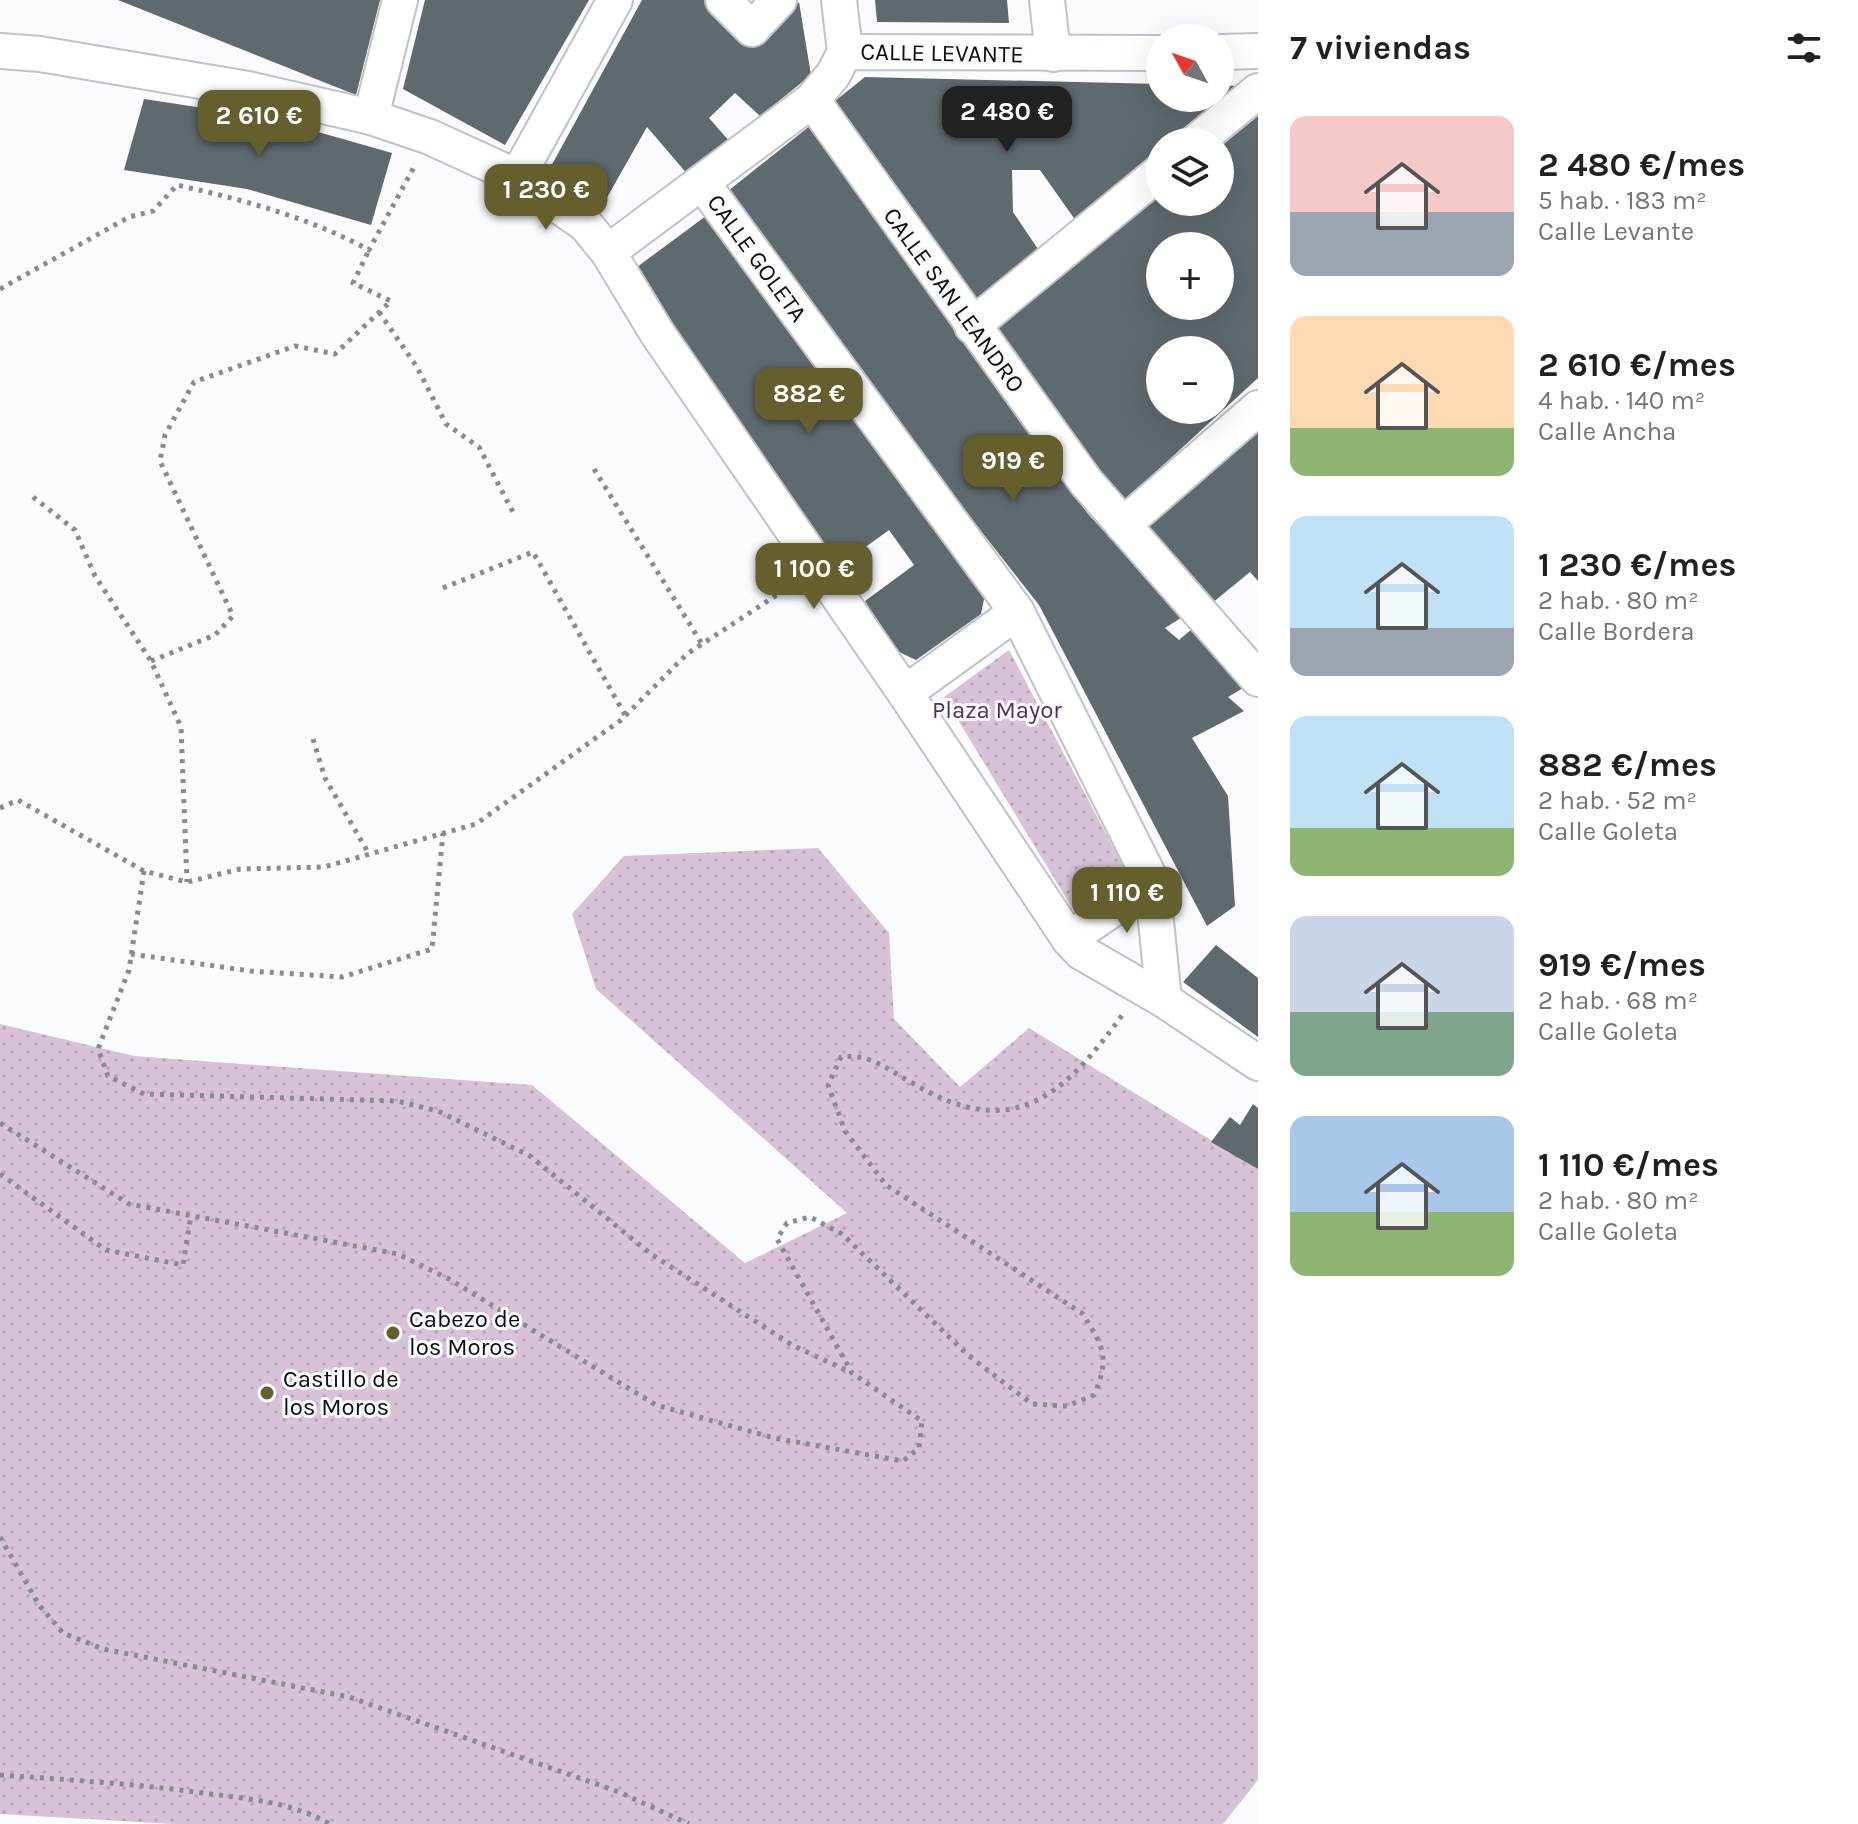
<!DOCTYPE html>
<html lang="es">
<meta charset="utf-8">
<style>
:root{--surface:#fff;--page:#f6f6f6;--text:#202124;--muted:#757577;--accent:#645f2c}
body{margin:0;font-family:Karla,sans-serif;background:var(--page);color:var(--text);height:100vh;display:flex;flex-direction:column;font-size:30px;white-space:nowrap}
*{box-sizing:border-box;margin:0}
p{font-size:26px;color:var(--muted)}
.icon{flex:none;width:44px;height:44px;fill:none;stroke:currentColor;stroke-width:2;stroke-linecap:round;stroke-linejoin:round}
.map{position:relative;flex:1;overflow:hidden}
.side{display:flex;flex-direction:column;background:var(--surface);width:600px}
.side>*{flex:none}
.needle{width:52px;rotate:310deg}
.buttons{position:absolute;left:1146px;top:24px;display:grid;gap:16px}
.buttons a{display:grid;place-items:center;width:88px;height:88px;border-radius:50%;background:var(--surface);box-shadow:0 8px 32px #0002;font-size:40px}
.price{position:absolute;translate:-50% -68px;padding:0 18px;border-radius:16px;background:var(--accent);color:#fff;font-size:26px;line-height:52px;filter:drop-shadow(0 2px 4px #0008)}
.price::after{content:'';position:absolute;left:50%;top:48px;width:24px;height:18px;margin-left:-12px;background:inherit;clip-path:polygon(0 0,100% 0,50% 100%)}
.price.selected{background:#222;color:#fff}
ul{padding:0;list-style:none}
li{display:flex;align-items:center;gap:24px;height:200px;padding:0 32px}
li span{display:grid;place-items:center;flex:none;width:224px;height:160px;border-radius:16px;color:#555}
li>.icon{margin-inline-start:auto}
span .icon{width:96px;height:96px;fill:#fffc;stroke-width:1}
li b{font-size:34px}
h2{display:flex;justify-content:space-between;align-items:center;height:96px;padding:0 32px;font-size:34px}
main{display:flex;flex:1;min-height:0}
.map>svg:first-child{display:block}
.grass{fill:url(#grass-dots)}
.building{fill:#5f696e;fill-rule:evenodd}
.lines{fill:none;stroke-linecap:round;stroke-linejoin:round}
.street-casing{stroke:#bdc2cb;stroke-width:38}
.path{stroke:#898b8f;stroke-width:5;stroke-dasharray:4 6;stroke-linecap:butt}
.street{stroke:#fff;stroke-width:34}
.poi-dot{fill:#645f2c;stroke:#f9fbff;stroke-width:3}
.labels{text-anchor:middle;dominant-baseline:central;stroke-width:6;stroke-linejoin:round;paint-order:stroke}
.street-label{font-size:24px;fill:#0b0d10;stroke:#f9fbff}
.park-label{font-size:24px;fill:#563057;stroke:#f9fbff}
.poi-label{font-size:24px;fill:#0b0d10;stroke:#f9fbff;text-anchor:start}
</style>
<main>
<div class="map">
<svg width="1258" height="1824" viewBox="0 0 1258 1824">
<defs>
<pattern id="grass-dots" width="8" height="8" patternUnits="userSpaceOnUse" patternTransform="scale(2)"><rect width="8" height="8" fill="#d7c2d7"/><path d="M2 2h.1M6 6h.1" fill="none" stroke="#b7a6b8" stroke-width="1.8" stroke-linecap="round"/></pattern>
</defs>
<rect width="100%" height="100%" fill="#f9fbff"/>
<!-- grass -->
<g class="grass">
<polygon points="1009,650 1129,877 1074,911 944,697"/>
<polygon points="818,848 889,933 894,1019 960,1087 1029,1028 1258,1169 1258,1780 1223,1824 173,1824 0,1814 0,1024 134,1056 532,1085 745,1263 847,1213 596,989 572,914 624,856"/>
</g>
<!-- building -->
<g class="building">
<polygon points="118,0 380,0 356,95"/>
<polygon points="425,0 589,0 505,145 403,89"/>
<polygon points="642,0 713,0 758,44 799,2 811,75 760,116 735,93 709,118 731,143 689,176 647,127 605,201 549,170"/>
<polygon points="875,0 1007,0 1009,23 877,22"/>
<polygon points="865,77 1160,84 1160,98 1220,98 1220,85 1237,86 1170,142 1160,142 1160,151 1076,221 1040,170 1012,170 1013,212 1040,252 973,303 835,101"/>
<polygon points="144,99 269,118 392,153 371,225 247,189 124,170"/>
<path d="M 1258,116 L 1258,378 L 1122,503 L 993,330 L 1160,195 L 1160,202 L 1220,202 L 1220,147 ZM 1160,246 L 1220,246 L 1220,306 L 1160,306 ZM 1160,350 L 1220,350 L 1220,410 L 1160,410 Z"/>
<polygon points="811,125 1088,514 1184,616 1165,628 1179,640 1193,628 1243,688 1228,697 1244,711 1192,738 1228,796 1235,906 1207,926 1039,605 927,462 728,191"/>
<polygon points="706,216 985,594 981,614 916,660 897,651 865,601 914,565 889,530 838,567 633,270"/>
<polygon points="1258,431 1258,581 1250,572 1211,604 1146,527"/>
<polygon points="1216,945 1258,978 1258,1037 1183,982"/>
<polygon points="1253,1104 1258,1108 1258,1169 1211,1142 1230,1117 1240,1125"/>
</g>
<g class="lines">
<!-- street casing -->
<g class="street-casing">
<g id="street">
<polyline points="723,0 752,29 779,0"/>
<polyline points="839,0 845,52"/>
<polyline points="1047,0 1053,54"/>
<polyline points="0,51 40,54 248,89 371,117 430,137 517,177 585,224 608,252 657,333 905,693 1069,939 1081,952 1164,1000 1258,1063"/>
<polyline points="1220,52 1258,51"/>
<polyline points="812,100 1086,482 1258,679"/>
<polyline points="371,117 400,0"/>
<polyline points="1196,142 1258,91"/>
<polyline points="517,177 615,0"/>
<polyline points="703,184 1017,612 1152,882 1164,1000"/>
<polyline points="608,252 812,100 833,75 845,52 1160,53"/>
<polyline points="972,326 1160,172"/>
<polyline points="1123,525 1258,408"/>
<polyline points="905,693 1017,612"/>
<polyline points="1069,939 1152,882"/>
</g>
</g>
<!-- path -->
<g class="path">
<path d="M 0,289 L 129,217 L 153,211 L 177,185 C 244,200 308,217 369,250 L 414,167"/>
<polyline points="379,312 417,367 446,424 479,447 515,516"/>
<polyline points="594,469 702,644"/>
<polyline points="33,497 75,530 95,576 151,661 181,727 187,882"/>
<polyline points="443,588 533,552 625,715"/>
<polyline points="151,661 215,635 233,616 160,461 165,435 194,382 295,346 335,354 391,301 353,283 369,250"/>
<polyline points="313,739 325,778 369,854"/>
<polyline points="0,808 18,800 144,871 187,882 240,869 324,867 476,824 621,720 687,654 792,585"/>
<polyline points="144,871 129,970 98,1049 108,1076 144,1094 397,1101 438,1111 530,1156 651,1254 792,1345 852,1373"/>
<polyline points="131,954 250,971 342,977 432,949 443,833"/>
<path d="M 0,1123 L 129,1204 L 398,1254 L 449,1279 L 656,1405 L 774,1438 L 903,1461 L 919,1448 L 922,1421 L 852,1373 L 777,1239 L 787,1223 L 810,1217 L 842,1234 L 969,1356 L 1032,1404 L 1067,1406 L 1094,1395 C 1110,1357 1104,1348 1083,1314 L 886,1185 L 845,1131 L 828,1085 L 841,1057 C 870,1053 888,1070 914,1084 C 1013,1143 1064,1096 1123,1014"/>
<polyline points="0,1174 106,1250 183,1265 191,1215"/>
<polyline points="0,1537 39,1605 63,1633 103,1649 349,1697 619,1792 689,1824"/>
<path d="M 0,1775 C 70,1780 141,1784 210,1794 C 252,1799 293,1803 330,1824"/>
</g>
<!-- street -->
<use href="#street" class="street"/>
</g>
<!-- markers -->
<g class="poi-dot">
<circle cx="393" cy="1333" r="8"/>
<circle cx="267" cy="1393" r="8"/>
</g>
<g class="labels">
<!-- street labels -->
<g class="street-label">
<text transform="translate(942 53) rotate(1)">CALLE LEVANTE</text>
<text transform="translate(757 258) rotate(54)">CALLE GOLETA</text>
<text transform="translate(954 300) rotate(54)">CALLE SAN LEANDRO</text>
</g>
<!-- park labels -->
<g class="park-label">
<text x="997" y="710">Plaza Mayor</text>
</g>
<!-- poi labels -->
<g class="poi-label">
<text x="409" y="1319">Cabezo de<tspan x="409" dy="28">los Moros</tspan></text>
<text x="283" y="1379">Castillo de<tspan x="283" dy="28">los Moros</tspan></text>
</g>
</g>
</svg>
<div class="buttons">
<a><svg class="needle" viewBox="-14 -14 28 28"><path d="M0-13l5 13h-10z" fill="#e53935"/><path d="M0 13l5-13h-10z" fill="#757577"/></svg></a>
<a><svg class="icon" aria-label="layers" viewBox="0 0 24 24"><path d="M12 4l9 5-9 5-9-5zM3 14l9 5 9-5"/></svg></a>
<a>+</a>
<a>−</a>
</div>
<b class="price selected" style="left:1007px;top:154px">2 480 €</b>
<b class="price" style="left:259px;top:158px">2 610 €</b>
<b class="price" style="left:546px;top:232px">1 230 €</b>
<b class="price" style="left:809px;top:436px">882 €</b>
<b class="price" style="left:1013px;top:503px">919 €</b>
<b class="price" style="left:814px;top:611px">1 100 €</b>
<b class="price" style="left:1127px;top:935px">1 110 €</b>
</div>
<section class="side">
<h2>7 viviendas<svg class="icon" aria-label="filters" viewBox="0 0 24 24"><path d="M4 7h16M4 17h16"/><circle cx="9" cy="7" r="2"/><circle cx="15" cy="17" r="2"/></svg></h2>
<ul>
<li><span style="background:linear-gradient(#f6c9c9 60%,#9aa5b1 0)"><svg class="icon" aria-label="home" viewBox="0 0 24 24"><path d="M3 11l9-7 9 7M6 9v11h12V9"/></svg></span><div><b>2 480 €/mes</b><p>5 hab. · 183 m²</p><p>Calle Levante</p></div></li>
<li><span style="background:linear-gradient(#ffd9b3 70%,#8fb573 0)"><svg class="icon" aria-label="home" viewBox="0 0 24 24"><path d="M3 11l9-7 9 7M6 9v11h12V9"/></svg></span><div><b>2 610 €/mes</b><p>4 hab. · 140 m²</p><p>Calle Ancha</p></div></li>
<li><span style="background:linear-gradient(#bfe0f5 70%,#9aa5b1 0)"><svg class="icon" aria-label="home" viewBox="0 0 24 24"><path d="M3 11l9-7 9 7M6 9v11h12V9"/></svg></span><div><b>1 230 €/mes</b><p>2 hab. · 80 m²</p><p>Calle Bordera</p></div></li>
<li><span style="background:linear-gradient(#bfe0f5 70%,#8fb573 0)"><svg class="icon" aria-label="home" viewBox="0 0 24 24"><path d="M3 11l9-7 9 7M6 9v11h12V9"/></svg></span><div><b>882 €/mes</b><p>2 hab. · 52 m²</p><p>Calle Goleta</p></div></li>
<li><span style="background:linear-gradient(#c9d6e8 60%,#7fa58c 0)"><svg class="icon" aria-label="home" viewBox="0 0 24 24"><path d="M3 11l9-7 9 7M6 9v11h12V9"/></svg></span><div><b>919 €/mes</b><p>2 hab. · 68 m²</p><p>Calle Goleta</p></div></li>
<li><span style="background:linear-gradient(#a9c7e8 60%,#8fb573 0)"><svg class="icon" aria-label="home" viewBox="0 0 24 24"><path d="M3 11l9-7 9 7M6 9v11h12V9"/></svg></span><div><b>1 110 €/mes</b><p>2 hab. · 80 m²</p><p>Calle Goleta</p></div></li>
</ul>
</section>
</main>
